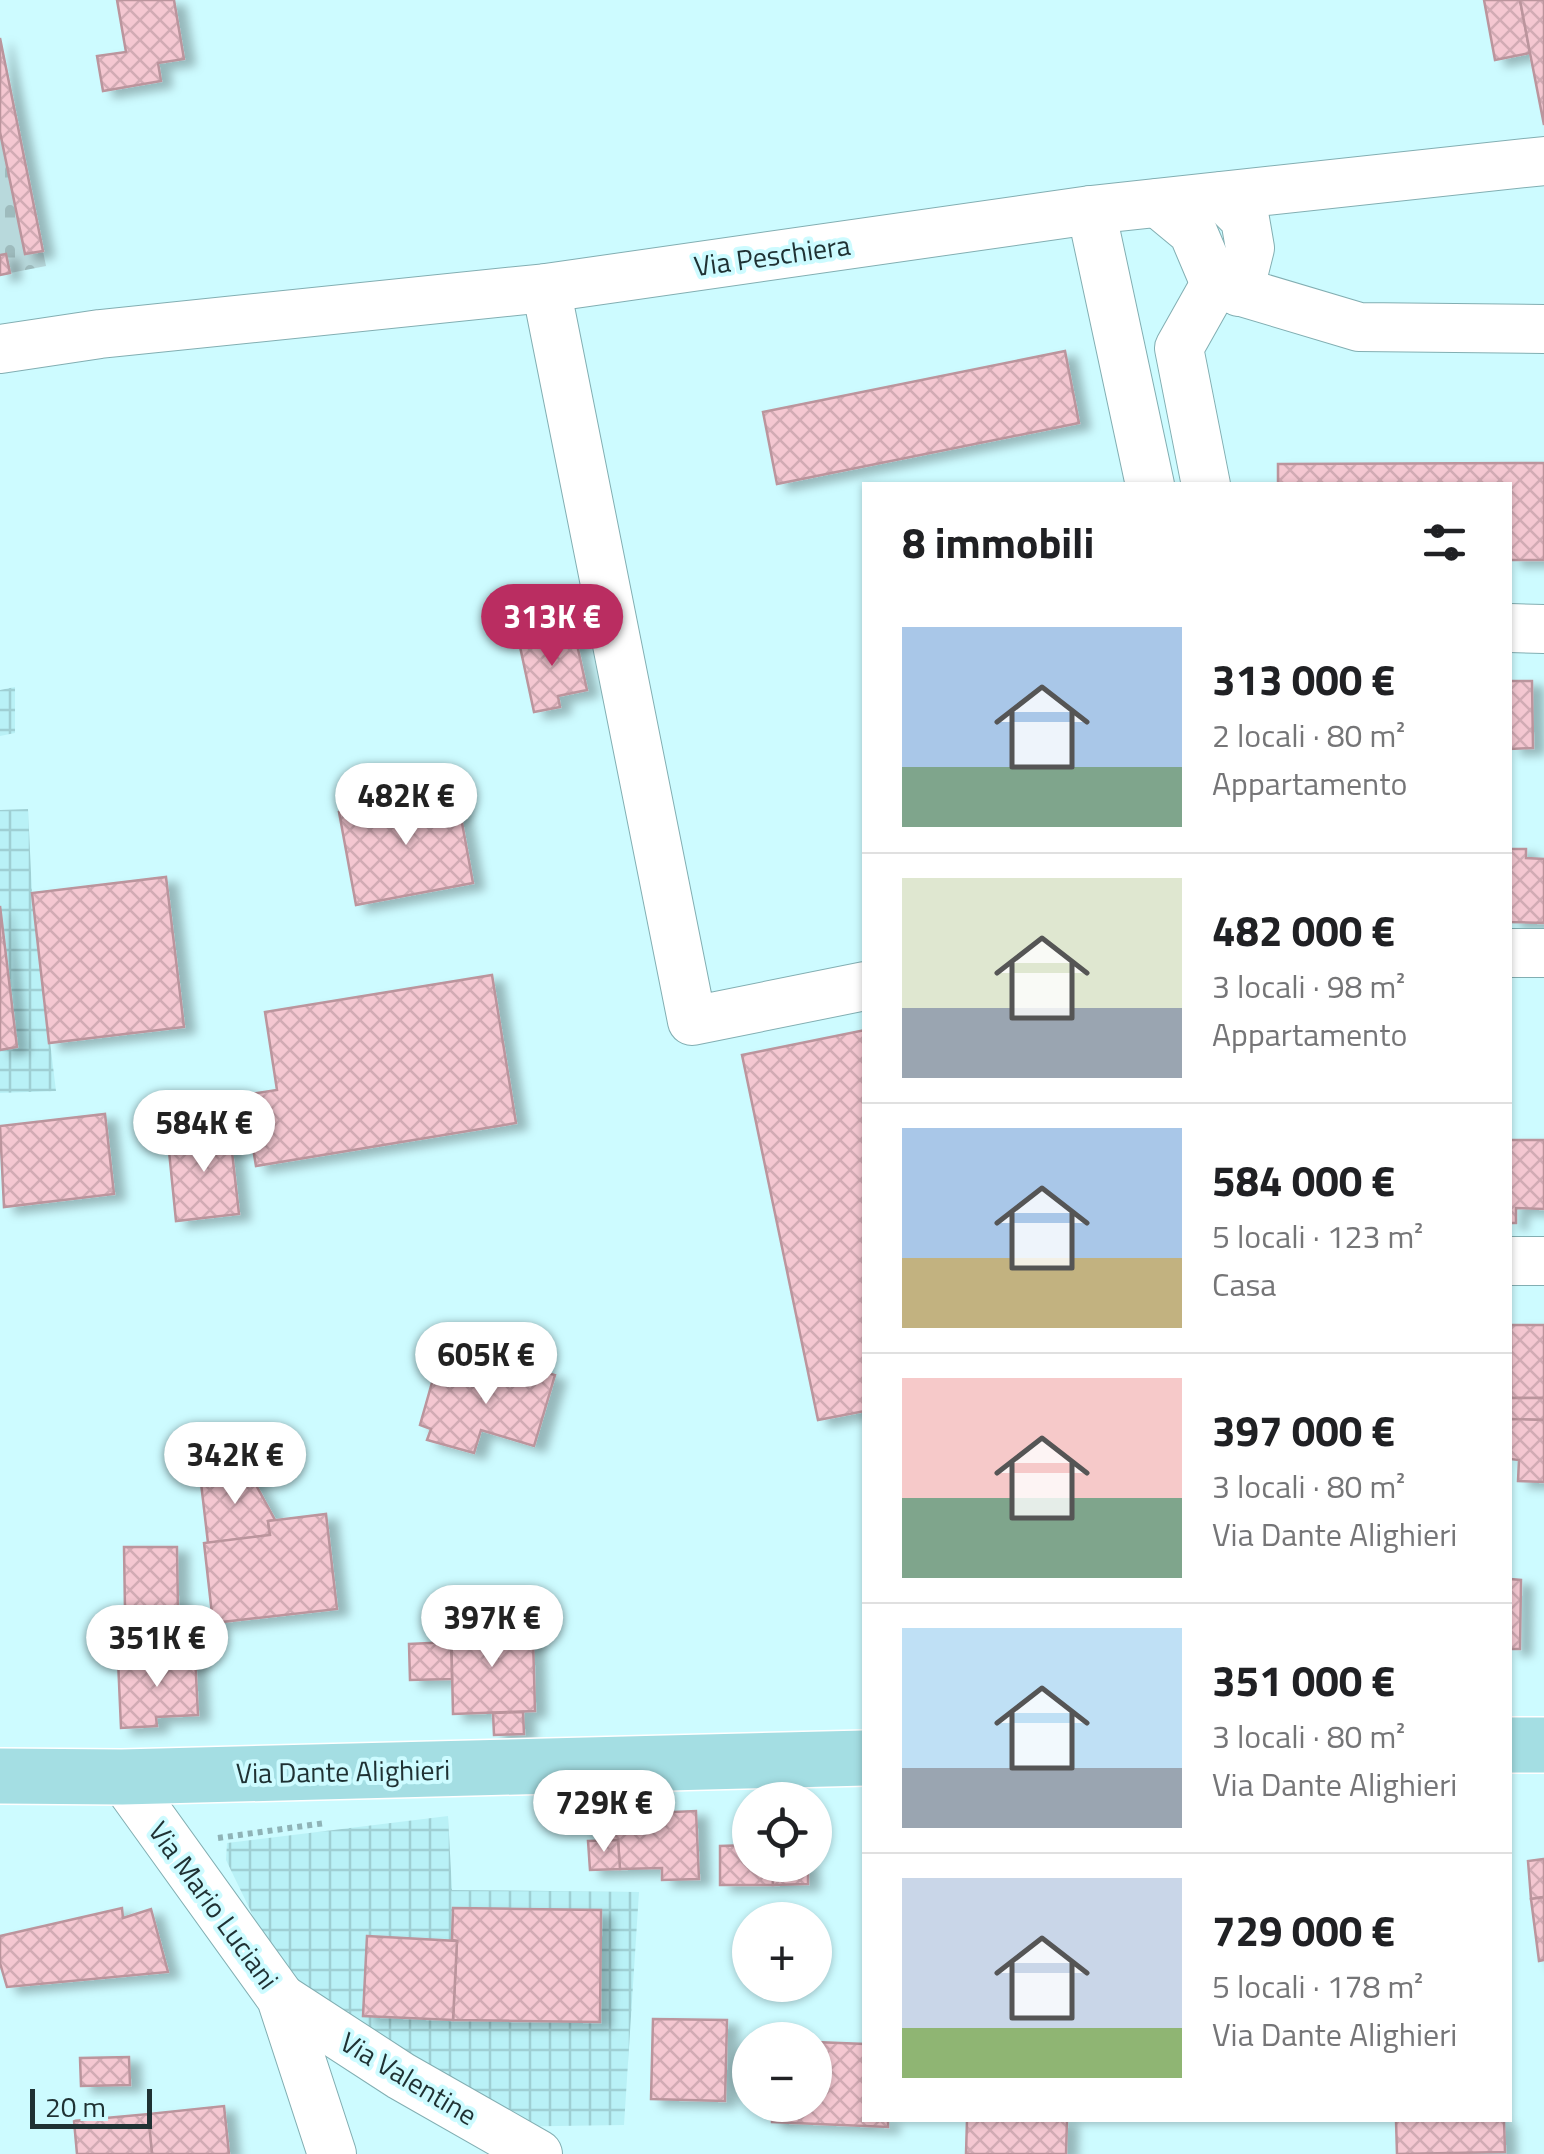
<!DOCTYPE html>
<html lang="it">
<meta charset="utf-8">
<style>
:root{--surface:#fff;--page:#f2f2f2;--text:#202124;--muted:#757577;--line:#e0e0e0;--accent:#ba2d61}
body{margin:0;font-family:"Titillium Web",sans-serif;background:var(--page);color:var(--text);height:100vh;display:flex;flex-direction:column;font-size:38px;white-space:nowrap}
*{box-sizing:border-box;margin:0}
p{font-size:32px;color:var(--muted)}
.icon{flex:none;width:55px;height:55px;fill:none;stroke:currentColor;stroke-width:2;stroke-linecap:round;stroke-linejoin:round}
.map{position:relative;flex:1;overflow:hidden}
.drawer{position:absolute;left:862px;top:482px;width:650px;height:1640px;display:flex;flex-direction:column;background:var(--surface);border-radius:0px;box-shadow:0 2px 8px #0004}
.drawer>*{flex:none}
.fabs{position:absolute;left:732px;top:1782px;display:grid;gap:20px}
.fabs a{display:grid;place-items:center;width:100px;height:100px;border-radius:50%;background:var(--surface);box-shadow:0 2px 8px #0004;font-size:50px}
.scale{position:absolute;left:30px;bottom:25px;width:122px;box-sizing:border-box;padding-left:10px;border:5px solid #1f3133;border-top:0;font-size:28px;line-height:35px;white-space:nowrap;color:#1f3133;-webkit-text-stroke:8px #cdfbff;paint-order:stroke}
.price{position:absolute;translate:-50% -85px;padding:0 22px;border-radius:35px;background:#fff;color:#222;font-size:32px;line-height:65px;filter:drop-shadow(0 2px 5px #0008)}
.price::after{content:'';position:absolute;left:50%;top:60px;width:30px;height:22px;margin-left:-15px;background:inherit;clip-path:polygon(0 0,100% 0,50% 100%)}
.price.selected{background:var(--accent);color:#fff}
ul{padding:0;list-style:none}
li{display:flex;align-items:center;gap:30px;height:250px;padding:0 40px}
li+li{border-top:2px solid var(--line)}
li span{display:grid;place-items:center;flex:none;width:280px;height:200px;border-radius:0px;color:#555}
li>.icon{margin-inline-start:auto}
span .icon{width:120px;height:120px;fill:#fffc;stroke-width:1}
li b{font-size:42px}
h2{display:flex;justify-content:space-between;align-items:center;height:120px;padding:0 40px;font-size:42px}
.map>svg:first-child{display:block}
.industrial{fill:url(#industrial-grid)}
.cemetery{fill:url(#cemetery-stones)}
.building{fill:url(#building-cross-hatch);stroke:#bb959d;stroke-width:2.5;filter:url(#shadow)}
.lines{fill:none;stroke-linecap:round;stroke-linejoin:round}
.minor-casing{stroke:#82aeb2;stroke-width:50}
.major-casing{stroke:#fff;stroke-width:58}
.path{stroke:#8fb3b7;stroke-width:6;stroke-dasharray:5 5;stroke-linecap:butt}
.minor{stroke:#fff;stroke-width:48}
.major{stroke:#a4dee3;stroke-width:55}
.labels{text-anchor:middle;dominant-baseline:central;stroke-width:8;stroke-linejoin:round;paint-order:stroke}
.street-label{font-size:28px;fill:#1f3133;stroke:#cdfbff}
</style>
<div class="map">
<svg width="1544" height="2154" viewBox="0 0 1544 2154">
<defs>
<pattern id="industrial-grid" width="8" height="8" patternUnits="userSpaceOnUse" patternTransform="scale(2.5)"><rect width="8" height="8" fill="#b9f1f6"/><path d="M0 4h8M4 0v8" fill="none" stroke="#9fcfd3"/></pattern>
<pattern id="cemetery-stones" width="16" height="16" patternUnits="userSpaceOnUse" patternTransform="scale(2.5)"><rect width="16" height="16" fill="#b8d9dc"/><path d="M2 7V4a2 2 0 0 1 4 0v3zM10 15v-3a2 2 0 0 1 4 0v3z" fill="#9ebbbd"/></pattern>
<pattern id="building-cross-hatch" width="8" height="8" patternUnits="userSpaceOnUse" patternTransform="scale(2.5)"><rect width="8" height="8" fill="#f4c7d1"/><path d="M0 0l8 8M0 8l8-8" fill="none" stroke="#d1abb4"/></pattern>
<filter id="shadow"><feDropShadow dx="11" dy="6" stdDeviation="5" flood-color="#0004"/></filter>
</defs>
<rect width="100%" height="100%" fill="#cdfbff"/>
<!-- industrial -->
<g class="industrial">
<polygon points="15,687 15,733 0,736 0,690"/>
<polygon points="28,809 32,894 56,1091 0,1093 0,810"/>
<polygon points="448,1816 452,1890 639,1892 624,2125 489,2127 287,1986 226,1860 227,1843"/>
</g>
<!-- cemetery -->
<polygon class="cemetery" points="0,38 46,266 0,275"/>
<!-- building -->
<g class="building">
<polygon points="117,0 174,0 184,59 158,63 161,81 103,91 97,56 126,52"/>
<polygon points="1484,0 1520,0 1530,53 1495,60"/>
<polygon points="1520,0 1544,0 1544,125 1530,53"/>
<polygon points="0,38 43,251 25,254 0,132"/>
<polygon points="6,254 10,273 0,275 0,255"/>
<polygon points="1065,351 1079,423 777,484 763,412"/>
<polygon points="1523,463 1544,463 1544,560 1510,560 1510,485 1278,485 1278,464"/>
<polygon points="574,631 587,690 558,696 560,707 534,712 519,642"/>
<polygon points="1510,681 1532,681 1533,748 1510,749"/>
<polygon points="456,790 473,883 356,905 339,812"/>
<polygon points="1510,849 1526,849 1526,858 1544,859 1544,923 1510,922"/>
<polygon points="166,877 184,1027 49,1043 32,893"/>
<polygon points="0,906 17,1047 0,1050"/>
<polygon points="492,975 516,1123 256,1166 244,1095 277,1090 265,1012"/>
<polygon points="865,1030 865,1411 818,1420 742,1055"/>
<polygon points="105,1114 114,1194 4,1207 0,1126"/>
<polygon points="229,1125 239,1214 176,1221 168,1141 192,1139 191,1129"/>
<polygon points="1510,1140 1544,1140 1544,1209 1516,1208 1516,1223 1510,1223"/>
<rect x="1511" y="1325" width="33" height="73"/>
<polygon points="509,1362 555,1375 534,1446 481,1430 474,1453 427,1440 431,1429 420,1425 437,1365 503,1385"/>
<polygon points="1510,1382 1511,1398 1544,1398 1544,1420 1510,1419"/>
<polygon points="1510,1419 1544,1420 1544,1482 1518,1481 1519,1460 1510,1459"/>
<polygon points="244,1463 275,1520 268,1521 270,1535 208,1543 201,1483"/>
<polygon points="326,1514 337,1609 213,1623 204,1543 270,1535 268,1521"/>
<polygon points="124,1547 177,1547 178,1610 125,1611"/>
<polygon points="1510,1579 1521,1580 1520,1649 1510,1649"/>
<polygon points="513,1625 513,1638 533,1637 535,1711 453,1714 451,1626"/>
<polygon points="451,1642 452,1679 410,1680 409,1644"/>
<polygon points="195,1656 198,1715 156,1717 157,1726 121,1728 118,1660"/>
<polygon points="523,1712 524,1734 494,1735 493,1713"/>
<polygon points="696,1811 699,1879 662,1880 662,1868 620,1869 618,1840 601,1841 600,1815"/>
<polygon points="618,1840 620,1869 590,1870 588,1841"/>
<polygon points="750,1845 750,1865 773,1865 773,1885 720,1885 720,1846"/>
<polygon points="1544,1859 1544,1897 1531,1899 1528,1861"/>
<polygon points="773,1865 808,1865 808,1884 773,1885"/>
<polygon points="1544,1897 1544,1960 1539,1961 1531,1899"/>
<polygon points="122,1908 123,1918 151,1909 168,1972 7,1987 0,1963 0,1936"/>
<polygon points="453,1908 601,1910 600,2022 453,2020 457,1941 452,1940"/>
<polygon points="367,1936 457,1941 453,2020 363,2016"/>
<polygon points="653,2019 727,2020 725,2101 651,2099"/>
<polygon points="815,2042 865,2044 865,2120 888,2120 888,2127 772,2122 772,2105 815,2105"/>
<polygon points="129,2057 130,2085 81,2086 80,2058"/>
<polygon points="224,2106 229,2154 152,2154 148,2114"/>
<polygon points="148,2114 152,2154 77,2154 74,2121"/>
<polygon points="967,2120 1067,2120 1066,2154 966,2154"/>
<polygon points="1396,2120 1504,2120 1505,2152 1397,2154"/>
</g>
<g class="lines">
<!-- minor casing -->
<g class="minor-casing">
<g id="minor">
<polyline points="1222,196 1245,219 1250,248 1239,292"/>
<polyline points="1158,203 1193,232 1215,284 1359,327 1544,329"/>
<polyline points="1091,210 1150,485"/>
<polyline points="546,288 692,1021 865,986"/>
<polyline points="0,349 100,334 546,288 1091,210 1544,161"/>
<polyline points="1206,485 1179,348 1215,284"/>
<polyline points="1510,628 1544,629"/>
<polyline points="1510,953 1544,953"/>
<polyline points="1510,1261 1544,1261"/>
<polyline points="122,1777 281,1998 332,2154"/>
<polyline points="281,1998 401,2076 538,2154"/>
</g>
</g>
<!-- major casing -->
<g class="major-casing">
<g id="major">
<polyline points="1510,1745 1544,1745"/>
<polyline points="0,1776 122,1777 865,1758"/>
</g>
</g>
<!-- path -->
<polyline class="path" points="218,1838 325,1823"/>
<!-- minor -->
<use href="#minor" class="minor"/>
<!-- major -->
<use href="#major" class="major"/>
</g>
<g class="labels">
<!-- street labels -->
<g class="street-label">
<text transform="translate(772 255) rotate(-8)">Via Peschiera</text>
<text transform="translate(343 1771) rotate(-1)">Via Dante Alighieri</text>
<text transform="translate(214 1905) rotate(54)">Via Mario Luciani</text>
<text transform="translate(409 2078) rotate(31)">Via Valentine</text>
</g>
</g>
</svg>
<div class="fabs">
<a><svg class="icon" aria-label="locate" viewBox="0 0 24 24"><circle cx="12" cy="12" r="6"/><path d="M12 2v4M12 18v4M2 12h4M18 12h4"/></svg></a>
<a>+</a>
<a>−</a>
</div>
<div class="scale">20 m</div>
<b class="price selected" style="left:552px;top:669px">313K €</b>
<b class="price" style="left:406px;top:848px">482K €</b>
<b class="price" style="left:204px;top:1175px">584K €</b>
<b class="price" style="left:486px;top:1407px">605K €</b>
<b class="price" style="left:235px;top:1507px">342K €</b>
<b class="price" style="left:492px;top:1670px">397K €</b>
<b class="price" style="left:157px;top:1690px">351K €</b>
<b class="price" style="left:604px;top:1855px">729K €</b>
<section class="drawer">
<h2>8 immobili<svg class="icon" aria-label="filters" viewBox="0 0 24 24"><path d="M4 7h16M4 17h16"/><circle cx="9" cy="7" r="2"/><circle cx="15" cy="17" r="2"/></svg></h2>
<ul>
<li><span style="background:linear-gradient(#a9c7e8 70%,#7fa58c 0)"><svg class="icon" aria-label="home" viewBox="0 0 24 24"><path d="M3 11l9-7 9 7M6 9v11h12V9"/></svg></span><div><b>313 000 €</b><p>2 locali · 80 m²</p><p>Appartamento</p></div></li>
<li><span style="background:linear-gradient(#dfe7d0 65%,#9aa5b1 0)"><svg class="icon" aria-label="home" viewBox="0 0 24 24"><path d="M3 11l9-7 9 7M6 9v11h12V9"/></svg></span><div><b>482 000 €</b><p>3 locali · 98 m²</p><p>Appartamento</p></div></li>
<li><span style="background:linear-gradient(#a9c7e8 65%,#c2b280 0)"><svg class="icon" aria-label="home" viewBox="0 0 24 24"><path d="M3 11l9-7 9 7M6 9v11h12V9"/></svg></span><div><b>584 000 €</b><p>5 locali · 123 m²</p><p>Casa</p></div></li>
<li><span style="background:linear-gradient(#f6c9c9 60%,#7fa58c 0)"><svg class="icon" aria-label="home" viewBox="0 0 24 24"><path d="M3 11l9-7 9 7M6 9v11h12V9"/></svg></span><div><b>397 000 €</b><p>3 locali · 80 m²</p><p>Via Dante Alighieri</p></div></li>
<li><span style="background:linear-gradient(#bfe0f5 70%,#9aa5b1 0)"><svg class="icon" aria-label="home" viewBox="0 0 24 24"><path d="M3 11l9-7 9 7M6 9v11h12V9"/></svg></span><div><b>351 000 €</b><p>3 locali · 80 m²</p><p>Via Dante Alighieri</p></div></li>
<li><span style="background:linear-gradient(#c9d6e8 75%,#8fb573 0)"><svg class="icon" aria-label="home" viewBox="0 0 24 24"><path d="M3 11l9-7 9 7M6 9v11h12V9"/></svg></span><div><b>729 000 €</b><p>5 locali · 178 m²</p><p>Via Dante Alighieri</p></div></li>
</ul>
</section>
</div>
